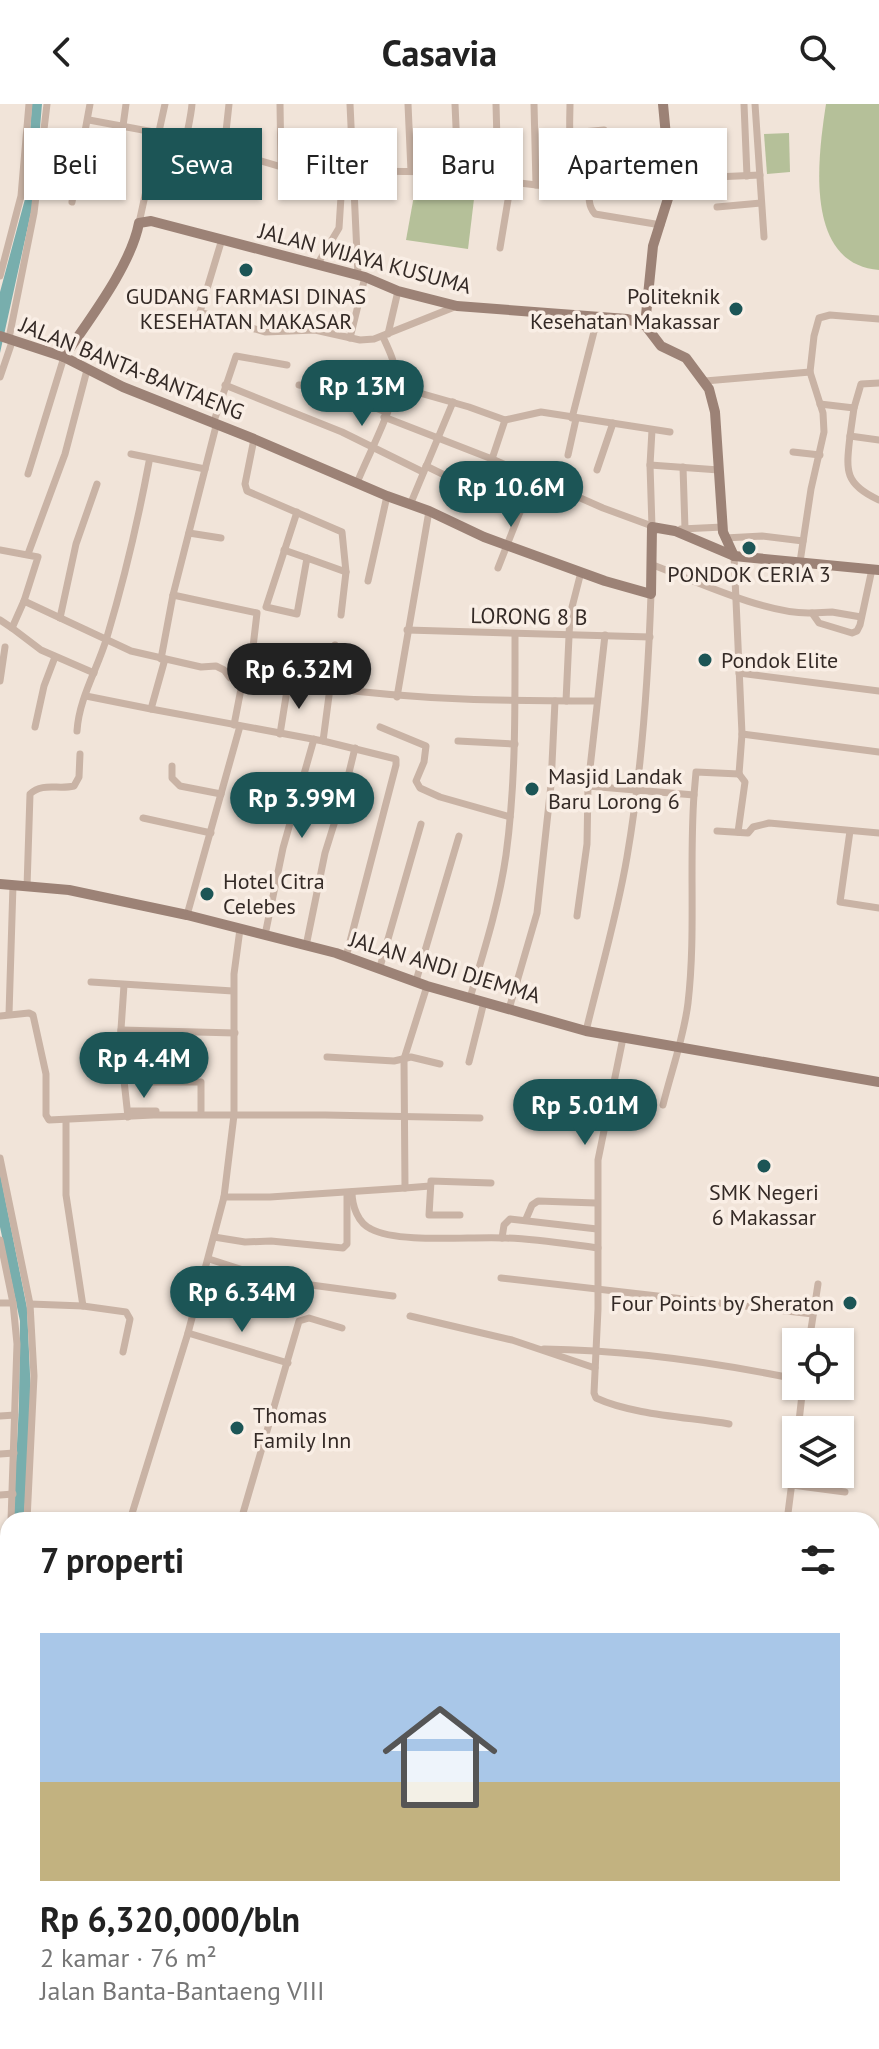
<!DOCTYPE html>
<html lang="id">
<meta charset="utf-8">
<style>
:root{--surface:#fff;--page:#f6f6f6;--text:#222;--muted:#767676;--accent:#1c5556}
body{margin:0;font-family:"PT Sans",sans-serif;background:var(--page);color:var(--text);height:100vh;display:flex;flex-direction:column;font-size:30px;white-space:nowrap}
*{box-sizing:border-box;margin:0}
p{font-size:26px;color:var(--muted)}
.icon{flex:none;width:44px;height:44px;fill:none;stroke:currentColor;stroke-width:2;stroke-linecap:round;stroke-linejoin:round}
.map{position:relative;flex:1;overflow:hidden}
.side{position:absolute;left:0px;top:1408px;width:880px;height:538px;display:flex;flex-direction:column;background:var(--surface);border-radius:24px 24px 0 0;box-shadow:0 2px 6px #0004}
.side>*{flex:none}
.top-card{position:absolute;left:24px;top:24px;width:832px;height:72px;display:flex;gap:16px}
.controls{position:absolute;left:782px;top:1224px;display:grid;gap:16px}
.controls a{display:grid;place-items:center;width:72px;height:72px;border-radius:0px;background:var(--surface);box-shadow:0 2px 6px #0004;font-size:40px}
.price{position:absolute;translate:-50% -68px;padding:0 18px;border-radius:28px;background:var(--accent);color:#fff;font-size:26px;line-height:52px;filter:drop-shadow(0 2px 4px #0008)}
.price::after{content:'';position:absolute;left:50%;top:48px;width:24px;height:18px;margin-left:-12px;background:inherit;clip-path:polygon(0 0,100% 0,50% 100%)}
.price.active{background:#222;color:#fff}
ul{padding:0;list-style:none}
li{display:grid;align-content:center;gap:16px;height:424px;padding:0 40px}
li span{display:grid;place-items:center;height:248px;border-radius:0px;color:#555}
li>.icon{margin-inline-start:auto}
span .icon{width:144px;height:144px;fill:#fffc;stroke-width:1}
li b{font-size:34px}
h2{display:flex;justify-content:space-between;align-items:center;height:96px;padding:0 40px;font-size:34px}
.chip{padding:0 28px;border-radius:0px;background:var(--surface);box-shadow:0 2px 6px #0004;font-size:28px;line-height:72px}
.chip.active{background:var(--accent);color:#fff}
header{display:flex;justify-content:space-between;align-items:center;height:104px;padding:0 40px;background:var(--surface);font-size:36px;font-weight:800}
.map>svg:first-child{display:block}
.green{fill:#b5c099}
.water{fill:#78aead}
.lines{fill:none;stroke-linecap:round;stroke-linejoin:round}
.street{stroke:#c9b3a5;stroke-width:7}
.secondary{stroke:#9c8276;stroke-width:10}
.poi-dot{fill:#1c5556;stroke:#f9eee5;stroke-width:3}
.labels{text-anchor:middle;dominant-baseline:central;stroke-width:7;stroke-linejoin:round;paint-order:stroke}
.street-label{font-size:22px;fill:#342a26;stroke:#f9eee5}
.poi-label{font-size:22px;fill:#342a26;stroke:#f9eee5;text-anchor:start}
</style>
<header><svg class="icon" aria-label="back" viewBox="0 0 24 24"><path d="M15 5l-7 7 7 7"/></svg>Casavia<svg class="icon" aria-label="search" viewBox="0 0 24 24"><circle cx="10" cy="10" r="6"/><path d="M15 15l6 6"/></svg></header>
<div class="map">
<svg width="879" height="1945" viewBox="0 0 879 1945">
<rect width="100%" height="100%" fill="#f1e4d9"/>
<!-- green -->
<g class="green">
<path d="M 826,0 L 879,0 L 879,166 C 803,160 818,52 826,0 Z"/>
<polygon points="789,29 790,68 767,70 764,30"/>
<polygon points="415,86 474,95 468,145 406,136"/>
<polygon points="872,1447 879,1449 879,1781 872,1779"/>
</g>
<!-- water -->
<g class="water">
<polygon points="32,0 42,0 34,95 0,249 0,188 25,95"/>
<polygon points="0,1069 27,1204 31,1292 24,1416 13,1416 19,1301 20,1217 0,1123"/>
<polygon points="0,1613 8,1616 8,1745 5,1776 2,1777"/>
</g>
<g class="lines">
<!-- street -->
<g class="street">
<path d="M 192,0 C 191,17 180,54 183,66 L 214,77 L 224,46"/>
<polyline points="229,0 224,46 319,74 353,76"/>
<polyline points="280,0 281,63"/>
<polyline points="350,0 358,171"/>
<polyline points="408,0 411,67"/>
<polyline points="455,0 458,68"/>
<polyline points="496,0 498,73"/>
<polyline points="534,0 536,81"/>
<path d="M 570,0 C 570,11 568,42 573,50 C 577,56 585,56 588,62 C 596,77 582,95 595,110 L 661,121"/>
<polyline points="744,0 747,72"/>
<polyline points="755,0 764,133"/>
<polyline points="89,16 159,29"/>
<polyline points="123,22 126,0"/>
<polyline points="571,29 604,26"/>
<polyline points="353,67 458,68 498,73 511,78 588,87"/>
<polyline points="670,75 760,71"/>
<polyline points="72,98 90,0"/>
<polyline points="717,103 761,99"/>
<polyline points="139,119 165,0"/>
<polyline points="222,135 200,208 265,228 315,226 360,236 374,235 457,202"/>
<polyline points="500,144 511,78"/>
<polyline points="317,161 339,124 342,77"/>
<polyline points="0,172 21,92 29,0"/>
<polyline points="388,230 398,187"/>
<polyline points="9,234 34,109 47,0"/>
<polyline points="350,234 365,173"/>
<polyline points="0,273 13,235"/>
<polyline points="705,277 810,268 814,232 819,214 830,211 879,215"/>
<polyline points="225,281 342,328 423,368"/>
<polyline points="299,281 325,285 386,308"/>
<polyline points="395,282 469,303 505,316 541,308 670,328"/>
<polyline points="820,300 854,304 861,280 879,279"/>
<polyline points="854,304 850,332 879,336"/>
<polyline points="384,313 492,355 603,404 652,422"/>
<polyline points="572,314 598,212"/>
<polyline points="213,320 236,252 287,261"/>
<path d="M 850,332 C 846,367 844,380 879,396"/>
<polyline points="254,335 245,380 247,387 342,428 346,468 341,511"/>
<polyline points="793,348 820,351"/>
<polyline points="131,350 205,365"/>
<polyline points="568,351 576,315"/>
<polyline points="492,355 505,316"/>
<polyline points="650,361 719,366"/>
<polyline points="426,362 520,408"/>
<polyline points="683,363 685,425"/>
<polyline points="597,366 613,319"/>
<polyline points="28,370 64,253"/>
<path d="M 357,379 C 367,353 396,300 396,274 C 396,260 389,246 383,233"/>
<polyline points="410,401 453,298"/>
<polyline points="297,408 266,503 297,510 307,454 346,468"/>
<polyline points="652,423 650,361 652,326"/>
<polyline points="681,425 723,423"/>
<polyline points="189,429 221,434"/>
<polyline points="725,434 762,432 803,437"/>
<polyline points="0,446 38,453 24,497"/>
<polyline points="284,446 307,454"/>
<polyline points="28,450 65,350 87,266"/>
<polyline points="734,452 742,630 739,670"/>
<polyline points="800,458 811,385 824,328 823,309 810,268"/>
<path d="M 653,461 C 695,477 768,511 812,509 L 819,519 L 852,529 L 857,527 L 860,521 L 872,465"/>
<polyline points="498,464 520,408 536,376"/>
<polyline points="368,477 387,392"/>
<polyline points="173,491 257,509 249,577"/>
<polyline points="812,509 832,508 861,513"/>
<polyline points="60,514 76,440 97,380"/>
<polyline points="0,516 12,524 24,497 131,547 201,563 216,562 224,566 230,574 330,584 335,541"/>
<polyline points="12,524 41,546 94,569"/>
<polyline points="407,526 650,533"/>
<polyline points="161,555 173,491 216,322"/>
<polyline points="165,555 151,605 323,637 396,655 396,661 346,853"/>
<polyline points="739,569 879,587"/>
<polyline points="0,577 5,543"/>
<polyline points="86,592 151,605"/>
<polyline points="397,593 429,407"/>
<polyline points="566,597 570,511 581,468"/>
<polyline points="234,621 241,585"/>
<polyline points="35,623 44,582 55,553"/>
<polyline points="380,623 426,642 424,658 416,677 420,684 440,693 510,713"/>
<path d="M 77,627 C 79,594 98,564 107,533 C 124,476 138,417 149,358"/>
<polyline points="280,630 288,580"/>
<polyline points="742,630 879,648"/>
<path d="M 323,637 L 330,584 C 419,596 507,597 597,597"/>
<polyline points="458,637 515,640"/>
<polyline points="172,662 172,674 180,682 221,690"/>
<path d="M 588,682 L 694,691 C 689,761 696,830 688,899 C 684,933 671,968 663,1001"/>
<polyline points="694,691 696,668 739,670"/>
<polyline points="143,714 211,729"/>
<polyline points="717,727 748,729 753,723 769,719 879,729"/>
<polyline points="850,727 840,798 879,804"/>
<polyline points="738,728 745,678 739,670"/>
<path d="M 27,783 L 30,690 C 43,678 58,686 74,682 L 79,673 L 80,650"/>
<polyline points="187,811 240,622"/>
<polyline points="577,812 587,740 588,682 605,531"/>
<polyline points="265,831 283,744 314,635"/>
<polyline points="306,842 325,749 345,685 355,644"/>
<polyline points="380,863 421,720"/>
<polyline points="416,877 459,732"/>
<polyline points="91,878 233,887"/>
<polyline points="124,881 120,940 128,1013"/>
<path d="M 470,894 C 484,847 499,800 506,751 C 516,678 515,603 515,530"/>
<polyline points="509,905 537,809 551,681 555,597"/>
<polyline points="9,910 13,781"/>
<polyline points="0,912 29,909 33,911 46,970 46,1011 49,1016 153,1011 325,1011 480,1014"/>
<polyline points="121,926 235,929"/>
<path d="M 586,927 C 600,869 617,812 627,753 C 642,666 648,579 651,490"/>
<path d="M 623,934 L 598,1056 L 598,1205 L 594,1289 L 596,1294 C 633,1311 688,1313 729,1320"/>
<polyline points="327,953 394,957 411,953 440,960"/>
<polyline points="469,958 484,898"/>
<polyline points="143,978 201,978 201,1007"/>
<polyline points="131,1007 156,1007"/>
<polyline points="66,1017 66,1091 83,1202"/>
<polyline points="0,1054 30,1200"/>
<polyline points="405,1084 430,1082"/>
<path d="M 352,1088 C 352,1102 358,1119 371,1125 C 399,1140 472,1132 506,1134 C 537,1135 567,1140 598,1144"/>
<polyline points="224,1093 270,1093 405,1084 404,955 427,882"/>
<polyline points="460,1111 429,1111 431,1077 491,1079"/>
<polyline points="526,1115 532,1101 538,1097 596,1099"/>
<polyline points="214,1133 245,1138 271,1137 343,1144 347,1140 347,1089"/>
<polyline points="502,1134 504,1121 510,1115 597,1125"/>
<polyline points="0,1136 13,1199 17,1240 11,1416"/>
<polyline points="209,1155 274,1176 393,1192"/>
<polyline points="501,1174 813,1210"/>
<polyline points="0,1199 13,1199"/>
<polyline points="410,1212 512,1236 595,1264"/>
<polyline points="188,1229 288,1259"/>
<polyline points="809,1238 818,1180"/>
<path d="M 544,1245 C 628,1246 713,1258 796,1275"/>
<polyline points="0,1312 15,1311"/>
<polyline points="798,1326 803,1282"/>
<polyline points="0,1350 14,1349"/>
<polyline points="792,1381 845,1388"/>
<polyline points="0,1391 13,1390"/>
<polyline points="788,1409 796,1347"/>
<polyline points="27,1416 34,1272 30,1200 83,1202 126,1208 130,1215 123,1248"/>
<polyline points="130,1416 188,1229 224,1093 234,1011 234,870 240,825"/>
<polyline points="241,1416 299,1217 309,1214 342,1224"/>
<polyline points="0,1524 4,1507 8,1457"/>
<polyline points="0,1528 3,1566 0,1606"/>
<polyline points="0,1935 8,1783"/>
<polyline points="304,1938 308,1945"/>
<polyline points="373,1938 375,1945"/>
<polyline points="608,1938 609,1945"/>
<polyline points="641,1938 650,1945"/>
<polyline points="140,1945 141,1938"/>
<polyline points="483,1945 484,1938"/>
<polyline points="551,1945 590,1938"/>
<polyline points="691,1945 691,1938"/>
</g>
<!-- secondary -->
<g class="secondary">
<polyline points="645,221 661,242 686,254 709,285 715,308 723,428 734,452"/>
<polyline points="645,221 653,142 671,85 663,0"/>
<polyline points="0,232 64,253 123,283 254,335 387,392 429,407 484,433 605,477 651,490 652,423 675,427 734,452 879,466"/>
<path d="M 64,253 C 88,217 131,162 139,119 L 151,117 L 365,173 L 398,187 L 457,202 L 627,215 L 645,221"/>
<polyline points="0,780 69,786 187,811 336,849 427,882 586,927 879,978"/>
<polyline points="0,1525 8,1527"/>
<polyline points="872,1787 879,1788"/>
<polyline points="872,1803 879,1804"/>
<polyline points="342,1945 353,1938"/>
</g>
</g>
<!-- markers -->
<g class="poi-dot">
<circle cx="246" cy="166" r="8"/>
<circle cx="736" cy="205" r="8"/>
<circle cx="749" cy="444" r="8"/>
<circle cx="705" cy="556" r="8"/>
<circle cx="532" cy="685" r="8"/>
<circle cx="207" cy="790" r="8"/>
<circle cx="764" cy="1062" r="8"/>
<circle cx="850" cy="1199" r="8"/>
<circle cx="237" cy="1324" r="8"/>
</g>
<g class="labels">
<!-- street labels -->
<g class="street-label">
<text transform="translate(365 154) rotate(15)">JALAN WIJAYA KUSUMA</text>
<text transform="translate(132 264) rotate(22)">JALAN BANTA-BANTAENG</text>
<text transform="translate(529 512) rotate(1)">LORONG 8 B</text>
<text transform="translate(445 863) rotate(17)">JALAN ANDI DJEMMA</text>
</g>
<!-- poi labels -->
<g class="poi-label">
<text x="246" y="192" text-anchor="middle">GUDANG FARMASI DINAS<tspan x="246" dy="25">KESEHATAN MAKASAR</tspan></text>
<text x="720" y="192" text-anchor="end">Politeknik<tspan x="720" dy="25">Kesehatan Makassar</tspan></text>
<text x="749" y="470" text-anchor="middle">PONDOK CERIA 3</text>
<text x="721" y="556">Pondok Elite</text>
<text x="548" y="672">Masjid Landak<tspan x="548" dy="25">Baru Lorong 6</tspan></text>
<text x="223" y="777">Hotel Citra<tspan x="223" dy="25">Celebes</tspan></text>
<text x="764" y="1088" text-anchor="middle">SMK Negeri<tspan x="764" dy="25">6 Makassar</tspan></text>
<text x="834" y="1199" text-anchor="end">Four Points by Sheraton</text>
<text x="253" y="1311">Thomas<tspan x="253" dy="25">Family Inn</tspan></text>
</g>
</g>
</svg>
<div class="controls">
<a><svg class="icon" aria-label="locate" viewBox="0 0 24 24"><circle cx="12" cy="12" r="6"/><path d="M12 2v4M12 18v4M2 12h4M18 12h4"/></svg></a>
<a><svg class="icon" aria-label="layers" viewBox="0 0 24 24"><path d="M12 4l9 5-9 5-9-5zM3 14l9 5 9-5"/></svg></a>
</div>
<b class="price" style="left:362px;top:324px">Rp 13M</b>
<b class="price" style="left:511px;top:425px">Rp 10.6M</b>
<b class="price active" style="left:299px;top:607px">Rp 6.32M</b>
<b class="price" style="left:302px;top:736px">Rp 3.99M</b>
<b class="price" style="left:144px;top:996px">Rp 4.4M</b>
<b class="price" style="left:585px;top:1043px">Rp 5.01M</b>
<b class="price" style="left:242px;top:1230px">Rp 6.34M</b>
<div class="top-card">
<a class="chip">Beli</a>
<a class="chip active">Sewa</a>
<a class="chip">Filter</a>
<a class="chip">Baru</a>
<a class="chip">Apartemen</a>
</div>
<section class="side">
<h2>7 properti<svg class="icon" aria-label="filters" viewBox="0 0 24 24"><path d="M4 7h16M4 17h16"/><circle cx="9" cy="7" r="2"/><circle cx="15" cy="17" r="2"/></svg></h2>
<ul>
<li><span style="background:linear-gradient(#a9c7e8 60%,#c2b280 0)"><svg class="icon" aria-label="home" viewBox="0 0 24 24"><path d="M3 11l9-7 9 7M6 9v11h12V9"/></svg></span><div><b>Rp 6,320,000/bln</b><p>2 kamar · 76 m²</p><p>Jalan Banta-Bantaeng VIII</p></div></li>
</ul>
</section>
</div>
